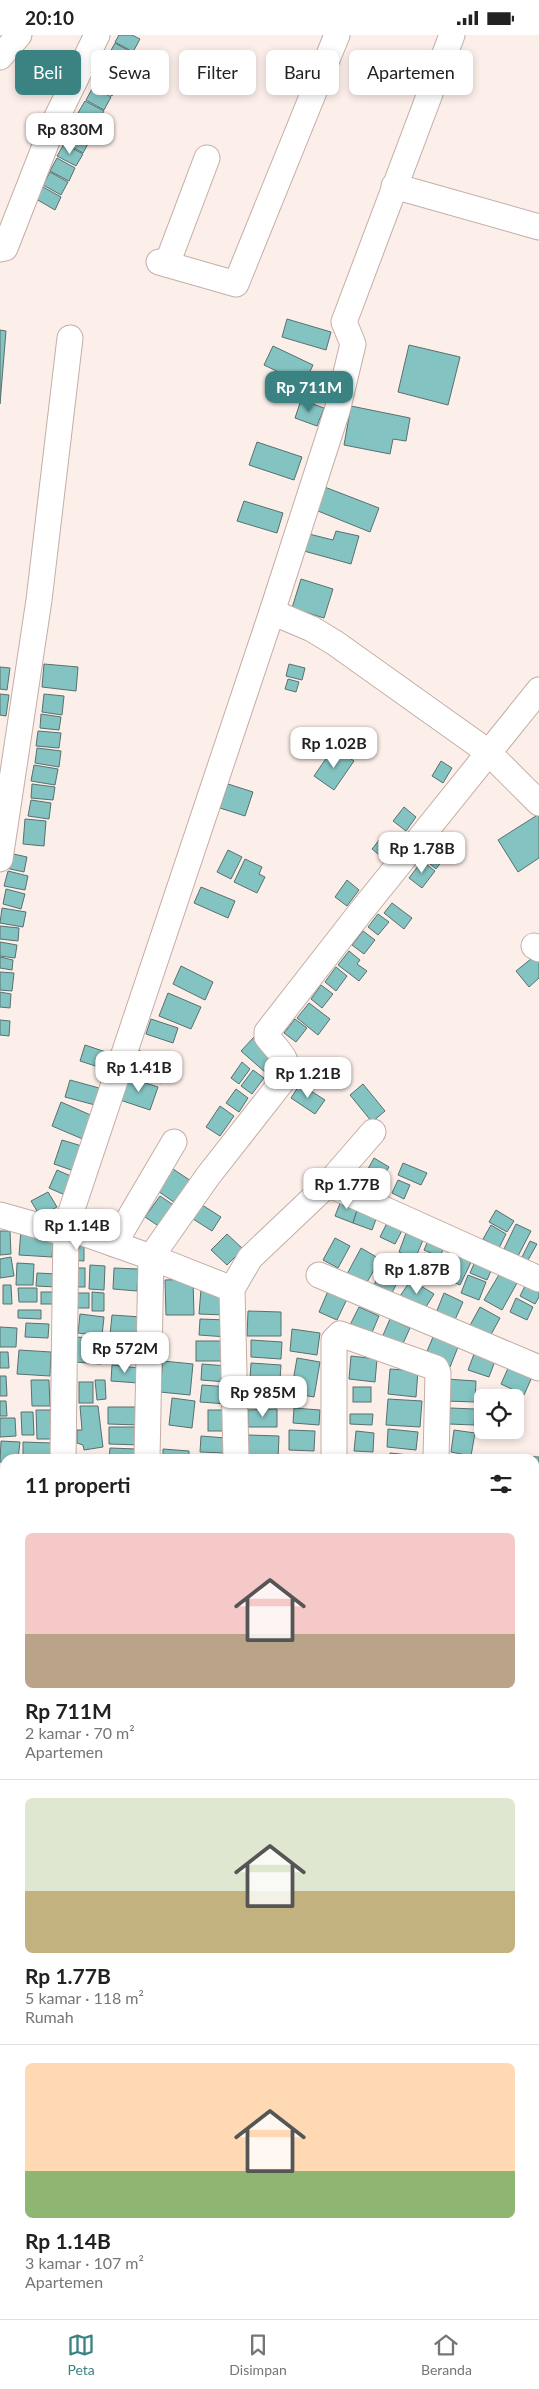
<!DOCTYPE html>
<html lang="id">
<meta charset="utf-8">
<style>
:root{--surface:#fff;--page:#f6f6f6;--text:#222;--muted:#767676;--line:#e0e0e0;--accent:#3b8382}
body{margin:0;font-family:Lato,sans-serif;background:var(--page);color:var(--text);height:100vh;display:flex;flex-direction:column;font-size:19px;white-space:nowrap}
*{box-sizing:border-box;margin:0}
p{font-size:16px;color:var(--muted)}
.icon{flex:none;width:28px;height:28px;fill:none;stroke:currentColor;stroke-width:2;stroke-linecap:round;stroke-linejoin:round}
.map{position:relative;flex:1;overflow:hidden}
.drawer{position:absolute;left:0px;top:1419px;width:540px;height:866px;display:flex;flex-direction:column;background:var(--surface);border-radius:15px 15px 0 0;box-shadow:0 2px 8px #0003}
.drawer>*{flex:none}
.guide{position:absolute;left:15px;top:15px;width:510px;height:45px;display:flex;gap:10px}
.tools{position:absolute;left:474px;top:1354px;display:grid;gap:10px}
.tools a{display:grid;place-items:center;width:50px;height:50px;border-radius:8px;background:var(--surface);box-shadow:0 2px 8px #0003;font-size:25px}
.price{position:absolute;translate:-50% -42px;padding:0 11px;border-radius:10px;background:#fff;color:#222;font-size:16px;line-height:32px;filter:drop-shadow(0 1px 2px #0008)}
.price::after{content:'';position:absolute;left:50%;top:30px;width:15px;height:11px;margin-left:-8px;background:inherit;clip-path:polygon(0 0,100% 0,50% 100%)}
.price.on{background:var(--accent);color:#fff}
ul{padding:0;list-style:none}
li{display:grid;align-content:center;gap:10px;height:265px;padding:0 25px}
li+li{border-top:1px solid var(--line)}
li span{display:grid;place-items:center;height:155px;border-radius:8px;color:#555}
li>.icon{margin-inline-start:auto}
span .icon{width:90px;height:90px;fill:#fffc;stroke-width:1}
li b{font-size:21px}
h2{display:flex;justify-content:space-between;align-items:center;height:60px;padding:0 25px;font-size:21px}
.tag{padding:0 18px;border-radius:8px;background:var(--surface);box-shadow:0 2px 8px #0003;font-size:18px;line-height:45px}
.tag.on{background:var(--accent);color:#fff}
.status{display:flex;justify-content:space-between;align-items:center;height:35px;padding:0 25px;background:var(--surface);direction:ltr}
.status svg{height:14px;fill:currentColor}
.tab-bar{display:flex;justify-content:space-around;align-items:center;height:70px;border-top:1px solid var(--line);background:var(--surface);font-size:14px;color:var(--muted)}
.tab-bar a{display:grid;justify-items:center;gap:2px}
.tab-bar .on{color:var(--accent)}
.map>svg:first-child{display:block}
.building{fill:#83c3c1;stroke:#59706f}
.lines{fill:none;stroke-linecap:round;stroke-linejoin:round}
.minor-casing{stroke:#c4aea6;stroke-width:27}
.minor{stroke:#fff;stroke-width:25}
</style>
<div class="status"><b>20:10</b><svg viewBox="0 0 49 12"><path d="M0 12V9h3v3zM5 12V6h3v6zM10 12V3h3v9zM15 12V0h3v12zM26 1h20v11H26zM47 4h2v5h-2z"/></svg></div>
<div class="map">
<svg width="539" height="2284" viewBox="0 0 539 2284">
<rect width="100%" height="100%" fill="#fceee9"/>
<!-- building -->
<g class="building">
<polygon points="119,0 132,0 140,4 133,17 115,7"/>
<polygon points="115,8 133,18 127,31 108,21"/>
<polygon points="108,23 126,33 119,46 101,36"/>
<polygon points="100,38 119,48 112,61 93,50"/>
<polygon points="93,52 111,62 104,75 86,65"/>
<polygon points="85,66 104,76 97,89 78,78"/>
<polygon points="78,80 97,90 90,103 71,93"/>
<polygon points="71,95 90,105 83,118 64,107"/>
<polygon points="64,109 83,119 76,131 57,121"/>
<polygon points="57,123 75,133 69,146 50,136"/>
<polygon points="50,137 68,147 61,160 43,150"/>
<polygon points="43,152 61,162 55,175 36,164"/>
<polygon points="287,284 331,297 326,315 282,302"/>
<polygon points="0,295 6,296 0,369"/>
<polygon points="409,310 460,322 448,370 398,357"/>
<polygon points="273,311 313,330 304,349 264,330"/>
<polygon points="301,365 324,373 317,391 295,383"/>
<polygon points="351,371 410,383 406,406 393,404 390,419 344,410"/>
<polygon points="257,407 302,422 294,445 249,430"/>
<polygon points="322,451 379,473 370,497 313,474"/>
<polygon points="244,466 283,478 277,498 237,486"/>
<polygon points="336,496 359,501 351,529 304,516 309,499 333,505"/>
<polygon points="301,544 333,554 324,583 292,573"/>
<polygon points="44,629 78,632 76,656 42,652"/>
<polygon points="289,629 305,633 302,645 286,641"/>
<polygon points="0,632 10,633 7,655 0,654"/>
<polygon points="288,644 299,647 296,657 285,654"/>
<polygon points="0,659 9,660 6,681 0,680"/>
<polygon points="44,659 64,661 62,680 42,677"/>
<polygon points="41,679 61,682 59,695 40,693"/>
<polygon points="38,696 61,698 59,713 36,711"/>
<polygon points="334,712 354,726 334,755 314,741"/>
<polygon points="37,713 61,716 59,732 35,728"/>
<polygon points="441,726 452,733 443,748 432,741"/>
<polygon points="34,730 58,734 55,750 31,746"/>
<polygon points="32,749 55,752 53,765 31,763"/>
<polygon points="228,749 253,757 245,781 220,773"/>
<polygon points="31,765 51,768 49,784 28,781"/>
<polygon points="404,772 416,782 406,796 393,786"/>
<polygon points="539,779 539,823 518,837 498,805"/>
<polygon points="25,784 46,786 44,811 23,809"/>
<polygon points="384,799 396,808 384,824 372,814"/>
<polygon points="434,809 447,819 436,834 423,823"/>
<polygon points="228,815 242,822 231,844 217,837"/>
<polygon points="9,818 27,822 24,837 6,833"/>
<polygon points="245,824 262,832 259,839 265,842 257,858 234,847"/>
<polygon points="422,826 435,836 422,853 409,843"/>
<polygon points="8,836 28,841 25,855 4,851"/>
<polygon points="347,845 359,855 347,871 335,862"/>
<polygon points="201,852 235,866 228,883 194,868"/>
<polygon points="6,854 25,859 21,874 3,869"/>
<polygon points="392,868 412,883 404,894 384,878"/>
<polygon points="2,873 26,877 23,892 0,888"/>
<polygon points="378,879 389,887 378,900 368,892"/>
<polygon points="0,891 19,893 18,906 0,904"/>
<polygon points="363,896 375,905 364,919 352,910"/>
<polygon points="0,907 17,910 15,923 0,921"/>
<polygon points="349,916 360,925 357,929 367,936 359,946 338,930"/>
<polygon points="537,919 539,921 539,943 529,952 516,936"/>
<polygon points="0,922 13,925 12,935 0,933"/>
<polygon points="181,931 213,947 205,965 173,949"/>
<polygon points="336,932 347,941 336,956 325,947"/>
<polygon points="0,937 14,938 12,956 0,955"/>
<polygon points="321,950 333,959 322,973 311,964"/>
<polygon points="0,957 11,959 10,973 0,972"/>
<polygon points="168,958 201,972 191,994 159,981"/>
<polygon points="309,968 330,984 318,1000 297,983"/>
<polygon points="151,984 178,993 173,1008 146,999"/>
<polygon points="295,984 307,993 296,1007 284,998"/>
<polygon points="0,985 10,986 9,1001 0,1000"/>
<polygon points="254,1002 278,1023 265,1037 241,1016"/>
<polygon points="85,1010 112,1019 108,1035 80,1026"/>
<polygon points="138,1015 170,1029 161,1048 130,1034"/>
<polygon points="242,1027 250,1034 239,1049 231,1043"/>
<polygon points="253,1035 264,1043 252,1059 241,1051"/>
<polygon points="127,1042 158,1052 150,1075 120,1065"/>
<polygon points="70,1045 99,1053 95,1070 65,1062"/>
<polygon points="300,1049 325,1065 315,1079 291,1063"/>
<polygon points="363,1049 385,1076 372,1087 350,1060"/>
<polygon points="236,1054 248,1063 239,1077 226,1068"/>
<polygon points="61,1067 95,1082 85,1105 52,1091"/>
<polygon points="220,1071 234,1081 220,1101 206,1092"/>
<polygon points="62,1105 85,1112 77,1137 54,1129"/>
<polygon points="374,1123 389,1132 377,1151 363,1143"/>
<polygon points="403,1128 427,1138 421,1150 398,1140"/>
<polygon points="170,1132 194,1148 178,1170 155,1154"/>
<polygon points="57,1135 73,1142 65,1160 49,1153"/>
<polygon points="398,1145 410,1150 404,1164 392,1158"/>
<polygon points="48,1157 57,1172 40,1181 31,1166"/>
<polygon points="160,1161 178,1173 163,1194 145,1182"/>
<polygon points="342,1163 359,1169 353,1188 335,1181"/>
<polygon points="199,1168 221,1182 212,1196 190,1182"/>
<polygon points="359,1169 379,1176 372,1195 353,1188"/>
<polygon points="496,1175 514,1186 507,1197 489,1187"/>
<polygon points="391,1180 406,1188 395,1209 380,1202"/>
<polygon points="516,1189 531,1196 518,1221 504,1214"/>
<polygon points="491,1190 506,1199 499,1213 483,1204"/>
<polygon points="21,1195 54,1197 52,1222 19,1220"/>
<polygon points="0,1196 10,1196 11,1219 0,1220"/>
<polygon points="406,1198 423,1205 415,1224 399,1217"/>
<polygon points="227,1199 243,1214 227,1230 211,1215"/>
<polygon points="430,1201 446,1207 440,1222 424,1215"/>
<polygon points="335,1203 350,1211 338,1233 323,1225"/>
<polygon points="69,1206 84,1206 84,1226 69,1225"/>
<polygon points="530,1206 537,1209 528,1225 522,1222"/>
<polygon points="453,1212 474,1221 460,1250 440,1241"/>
<polygon points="361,1213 380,1224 365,1251 346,1241"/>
<polygon points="424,1218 438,1225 430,1242 416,1234"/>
<polygon points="11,1222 14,1241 0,1243 0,1224"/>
<polygon points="477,1222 494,1229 487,1245 470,1238"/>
<polygon points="385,1227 403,1235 392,1258 374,1250"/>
<polygon points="17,1228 34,1229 33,1250 16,1250"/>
<polygon points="90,1230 105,1231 104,1255 89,1254"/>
<rect x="74" y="1233" width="11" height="19"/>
<polygon points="114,1233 138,1234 137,1256 113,1254"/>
<polygon points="37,1238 57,1239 56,1252 36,1251"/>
<polygon points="500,1238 517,1248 502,1275 484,1265"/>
<polygon points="468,1240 486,1247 479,1265 461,1258"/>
<polygon points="193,1244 194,1280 166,1280 165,1245"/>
<polygon points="411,1245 434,1259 424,1275 400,1261"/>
<polygon points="526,1249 539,1256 539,1262 535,1269 520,1261"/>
<polygon points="3,1250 11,1250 12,1269 3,1269"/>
<polygon points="18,1253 37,1253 37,1267 19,1267"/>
<polygon points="201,1254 227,1256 225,1280 199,1279"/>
<polygon points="328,1256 347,1264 337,1285 319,1277"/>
<rect x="41" y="1257" width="14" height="12"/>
<polygon points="92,1257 104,1258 104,1276 92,1276"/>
<rect x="76" y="1258" width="13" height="15"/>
<polygon points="444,1258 463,1267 454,1287 436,1278"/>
<polygon points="516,1263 533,1272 527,1285 510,1277"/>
<polygon points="359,1272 379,1281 370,1302 349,1292"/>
<polygon points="480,1272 500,1283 488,1305 468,1294"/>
<polygon points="18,1275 41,1275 41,1284 18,1283"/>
<polygon points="248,1276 281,1277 281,1301 247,1301"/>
<polygon points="80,1279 104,1282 102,1301 78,1298"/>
<polygon points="112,1280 141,1282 140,1302 110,1300"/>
<polygon points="200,1284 227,1285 227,1302 199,1300"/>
<polygon points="390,1284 410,1293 401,1313 381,1305"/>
<polygon points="26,1288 49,1289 48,1303 25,1302"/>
<polygon points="0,1292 17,1293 16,1312 0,1312"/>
<polygon points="292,1294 320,1298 317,1320 290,1316"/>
<polygon points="76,1302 103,1304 101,1329 75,1327"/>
<polygon points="433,1302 458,1312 450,1332 425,1321"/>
<polygon points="110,1304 117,1305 115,1317 108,1316"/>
<polygon points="119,1305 140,1307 139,1328 118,1327"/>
<polygon points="251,1305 282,1307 281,1324 251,1322"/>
<rect x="196" y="1306" width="31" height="20"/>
<polygon points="19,1315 51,1317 50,1341 17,1339"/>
<polygon points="0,1317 8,1317 9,1333 0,1333"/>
<polygon points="474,1319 495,1326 489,1342 468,1335"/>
<polygon points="351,1321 377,1324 375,1347 349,1344"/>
<polygon points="297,1323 320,1327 314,1362 291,1358"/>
<polygon points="163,1326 193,1329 190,1360 160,1357"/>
<polygon points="251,1328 281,1330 280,1345 250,1343"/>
<polygon points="202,1329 227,1331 226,1347 201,1345"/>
<polygon points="112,1330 139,1333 138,1348 111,1346"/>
<polygon points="509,1331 532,1342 524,1360 501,1349"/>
<polygon points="390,1334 418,1336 416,1362 388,1359"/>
<polygon points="0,1341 6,1341 7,1361 0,1361"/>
<polygon points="446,1344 476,1346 475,1367 445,1366"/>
<polygon points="31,1345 49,1345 50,1371 32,1371"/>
<polygon points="95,1345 105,1345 106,1364 97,1365"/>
<rect x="79" y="1347" width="14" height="21"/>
<polygon points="202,1350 229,1352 227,1369 200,1367"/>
<rect x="249" y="1350" width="34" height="16"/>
<rect x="353" y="1352" width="18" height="15"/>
<polygon points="172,1363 195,1366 192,1393 169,1390"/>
<polygon points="388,1364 422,1366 420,1392 386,1390"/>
<polygon points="0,1366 6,1366 7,1381 0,1381"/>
<polygon points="80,1371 98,1371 103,1412 84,1415 83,1410 77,1408 77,1395 82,1395"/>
<polygon points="108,1372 139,1372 139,1390 108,1389"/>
<polygon points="294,1373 320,1375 319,1390 293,1388"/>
<polygon points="450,1373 475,1374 474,1390 449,1389"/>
<polygon points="277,1374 277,1392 248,1392 248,1375"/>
<polygon points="36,1375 52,1375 54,1404 37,1404"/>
<rect x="208" y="1375" width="17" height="21"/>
<polygon points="21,1377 33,1377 34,1400 22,1400"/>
<polygon points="350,1379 373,1379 372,1390 350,1389"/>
<polygon points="0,1383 15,1383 16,1401 0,1402"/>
<polygon points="109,1392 141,1392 140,1410 109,1409"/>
<polygon points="388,1394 418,1397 416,1415 387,1412"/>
<polygon points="289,1395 315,1396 314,1416 289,1415"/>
<polygon points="454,1395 475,1398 471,1421 451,1417"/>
<polygon points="356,1396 374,1398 373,1417 354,1416"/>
<polygon points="248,1400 279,1401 278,1424 248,1424"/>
<polygon points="201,1401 226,1403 225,1418 200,1417"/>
<polygon points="1,1406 20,1407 18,1424 5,1424 5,1427 0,1427"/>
<polygon points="23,1407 52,1408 51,1424 23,1424"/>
<polygon points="110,1413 136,1414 135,1424 109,1424"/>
<polygon points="163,1414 189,1416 189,1424 163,1424"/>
<polygon points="390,1418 419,1421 419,1424 390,1424"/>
<polygon points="293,1420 322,1421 322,1424 293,1424"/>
<polygon points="497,1420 539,1422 539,1445 535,1445 535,1424 497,1424"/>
<rect x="0" y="1433" width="5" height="17"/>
<polygon points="0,1453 5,1454 5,1470 0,1469"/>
<rect x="0" y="1475" width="5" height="17"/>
<polygon points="0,1525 5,1525 5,1546 0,1545"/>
<rect x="0" y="1550" width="5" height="21"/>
<polygon points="535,1582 539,1583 539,1610 535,1609"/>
<polygon points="535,1617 539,1618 539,1642 535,1642"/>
<polygon points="0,1621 5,1622 5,1662 0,1661"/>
<rect x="535" y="1648" width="4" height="20"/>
<rect x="0" y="1664" width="5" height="20"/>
<rect x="535" y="1676" width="4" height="20"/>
<polygon points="0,1688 5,1689 5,1705 0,1705"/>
<rect x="535" y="1708" width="4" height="23"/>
<rect x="0" y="1738" width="5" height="17"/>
<rect x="0" y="1761" width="5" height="21"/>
<polygon points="535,1775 539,1775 539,1793 535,1792"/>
<rect x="0" y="1787" width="5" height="18"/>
<rect x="535" y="1801" width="4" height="18"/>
<rect x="0" y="1811" width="5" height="20"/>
<rect x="535" y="1833" width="4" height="16"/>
<polygon points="5,1836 5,1858 0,1858 0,1837"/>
<rect x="535" y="1861" width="4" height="18"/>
<rect x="0" y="1874" width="5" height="15"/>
<polygon points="535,1884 539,1884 539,1905 535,1906"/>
<rect x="0" y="1893" width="5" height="23"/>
<rect x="0" y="1921" width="5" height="38"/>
<polygon points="539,1945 539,1962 535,1962 535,1946"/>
<rect x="0" y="1988" width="5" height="30"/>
<polygon points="535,1988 539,1993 539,2012 535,2016"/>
<polygon points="0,2065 5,2065 5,2093 1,2093"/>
<polygon points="535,2119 539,2120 539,2137 535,2137"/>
<polygon points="535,2141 539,2141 539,2159 535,2158"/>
<rect x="535" y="2162" width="4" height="26"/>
<polygon points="535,2193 539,2193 539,2212 535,2211"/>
<polygon points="535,2215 539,2216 539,2240 535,2240"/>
<polygon points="250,2280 277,2280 277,2284 250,2283"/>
<rect x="299" y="2280" width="26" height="4"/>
<rect x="333" y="2280" width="28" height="4"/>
<rect x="396" y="2280" width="28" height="4"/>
<polygon points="434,2280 461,2280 461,2284 434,2282"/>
<polygon points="487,2280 511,2280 511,2284 487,2282"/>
</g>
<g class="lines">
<!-- minor casing -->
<g class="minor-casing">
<g id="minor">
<polyline points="0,22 19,0"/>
<polyline points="394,151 539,192"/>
<polyline points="0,214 5,213 54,88 97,0"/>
<polyline points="159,227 236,249 337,0"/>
<polyline points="167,229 207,123"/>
<polyline points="272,577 337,376 353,309 344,287 452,0"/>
<polyline points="0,824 39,565 70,303"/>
<polyline points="534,911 539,914"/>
<polyline points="328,1149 539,1244"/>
<polyline points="0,1180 64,1198"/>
<path d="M 66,1192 L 151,1222 L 208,1141 L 284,1044 C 293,1026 277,1015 267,1002 L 267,997 L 359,879 L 539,655"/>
<polyline points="114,1209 174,1107"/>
<polyline points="319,1240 539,1333"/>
<polyline points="63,1424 66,1192 272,577 312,594 335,608 488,717 539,768"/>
<polyline points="147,1424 151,1222 232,1254"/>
<polyline points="236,1424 232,1254 250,1223 328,1149 373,1097"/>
<polyline points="334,1424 334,1305 340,1299 436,1333 438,1338 436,1424"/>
<polyline points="535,2048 539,2045"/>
<polyline points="0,2059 5,2059"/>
<polyline points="86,2284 86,2280"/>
<polyline points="190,2284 190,2280"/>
<polyline points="289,2284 289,2280"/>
<polyline points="376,2284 377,2280"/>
<polyline points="475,2284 475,2280"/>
</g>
</g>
<!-- minor -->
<use href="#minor" class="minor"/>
</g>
</svg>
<div class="tools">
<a><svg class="icon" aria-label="locate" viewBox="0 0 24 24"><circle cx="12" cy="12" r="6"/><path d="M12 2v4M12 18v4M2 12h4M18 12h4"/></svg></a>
</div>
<b class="price" style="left:70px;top:120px">Rp 830M</b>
<b class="price on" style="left:309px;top:378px">Rp 711M</b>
<b class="price" style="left:334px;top:734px">Rp 1.02B</b>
<b class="price" style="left:422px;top:839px">Rp 1.78B</b>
<b class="price" style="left:139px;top:1058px">Rp 1.41B</b>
<b class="price" style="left:308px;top:1064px">Rp 1.21B</b>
<b class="price" style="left:347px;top:1175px">Rp 1.77B</b>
<b class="price" style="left:77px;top:1216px">Rp 1.14B</b>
<b class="price" style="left:417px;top:1260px">Rp 1.87B</b>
<b class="price" style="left:125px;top:1339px">Rp 572M</b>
<b class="price" style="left:263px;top:1383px">Rp 985M</b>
<div class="guide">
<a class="tag on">Beli</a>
<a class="tag">Sewa</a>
<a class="tag">Filter</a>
<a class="tag">Baru</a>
<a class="tag">Apartemen</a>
</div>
<section class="drawer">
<h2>11 properti<svg class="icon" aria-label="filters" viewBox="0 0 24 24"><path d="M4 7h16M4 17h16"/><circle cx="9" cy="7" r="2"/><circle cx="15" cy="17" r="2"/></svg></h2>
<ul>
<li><span style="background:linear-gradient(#f6c9c9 65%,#b9a48a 0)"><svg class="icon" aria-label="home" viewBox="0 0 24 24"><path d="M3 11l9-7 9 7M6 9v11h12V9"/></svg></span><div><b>Rp 711M</b><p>2 kamar · 70 m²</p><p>Apartemen</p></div></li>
<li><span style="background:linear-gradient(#dfe7d0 60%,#c2b280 0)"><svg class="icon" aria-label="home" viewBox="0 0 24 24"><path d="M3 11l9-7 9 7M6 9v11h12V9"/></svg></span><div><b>Rp 1.77B</b><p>5 kamar · 118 m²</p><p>Rumah</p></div></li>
<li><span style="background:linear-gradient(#ffd9b3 70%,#8fb573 0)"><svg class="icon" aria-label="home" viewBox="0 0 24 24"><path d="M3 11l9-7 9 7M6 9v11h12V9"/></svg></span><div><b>Rp 1.14B</b><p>3 kamar · 107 m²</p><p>Apartemen</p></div></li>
</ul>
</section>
</div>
<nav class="tab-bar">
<a class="on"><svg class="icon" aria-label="map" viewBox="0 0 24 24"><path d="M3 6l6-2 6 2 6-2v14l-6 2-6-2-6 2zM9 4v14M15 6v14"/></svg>Peta</a>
<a><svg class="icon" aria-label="saved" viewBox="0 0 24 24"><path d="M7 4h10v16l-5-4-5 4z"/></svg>Disimpan</a>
<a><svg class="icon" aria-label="home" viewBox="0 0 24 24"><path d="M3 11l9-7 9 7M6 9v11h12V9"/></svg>Beranda</a>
</nav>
